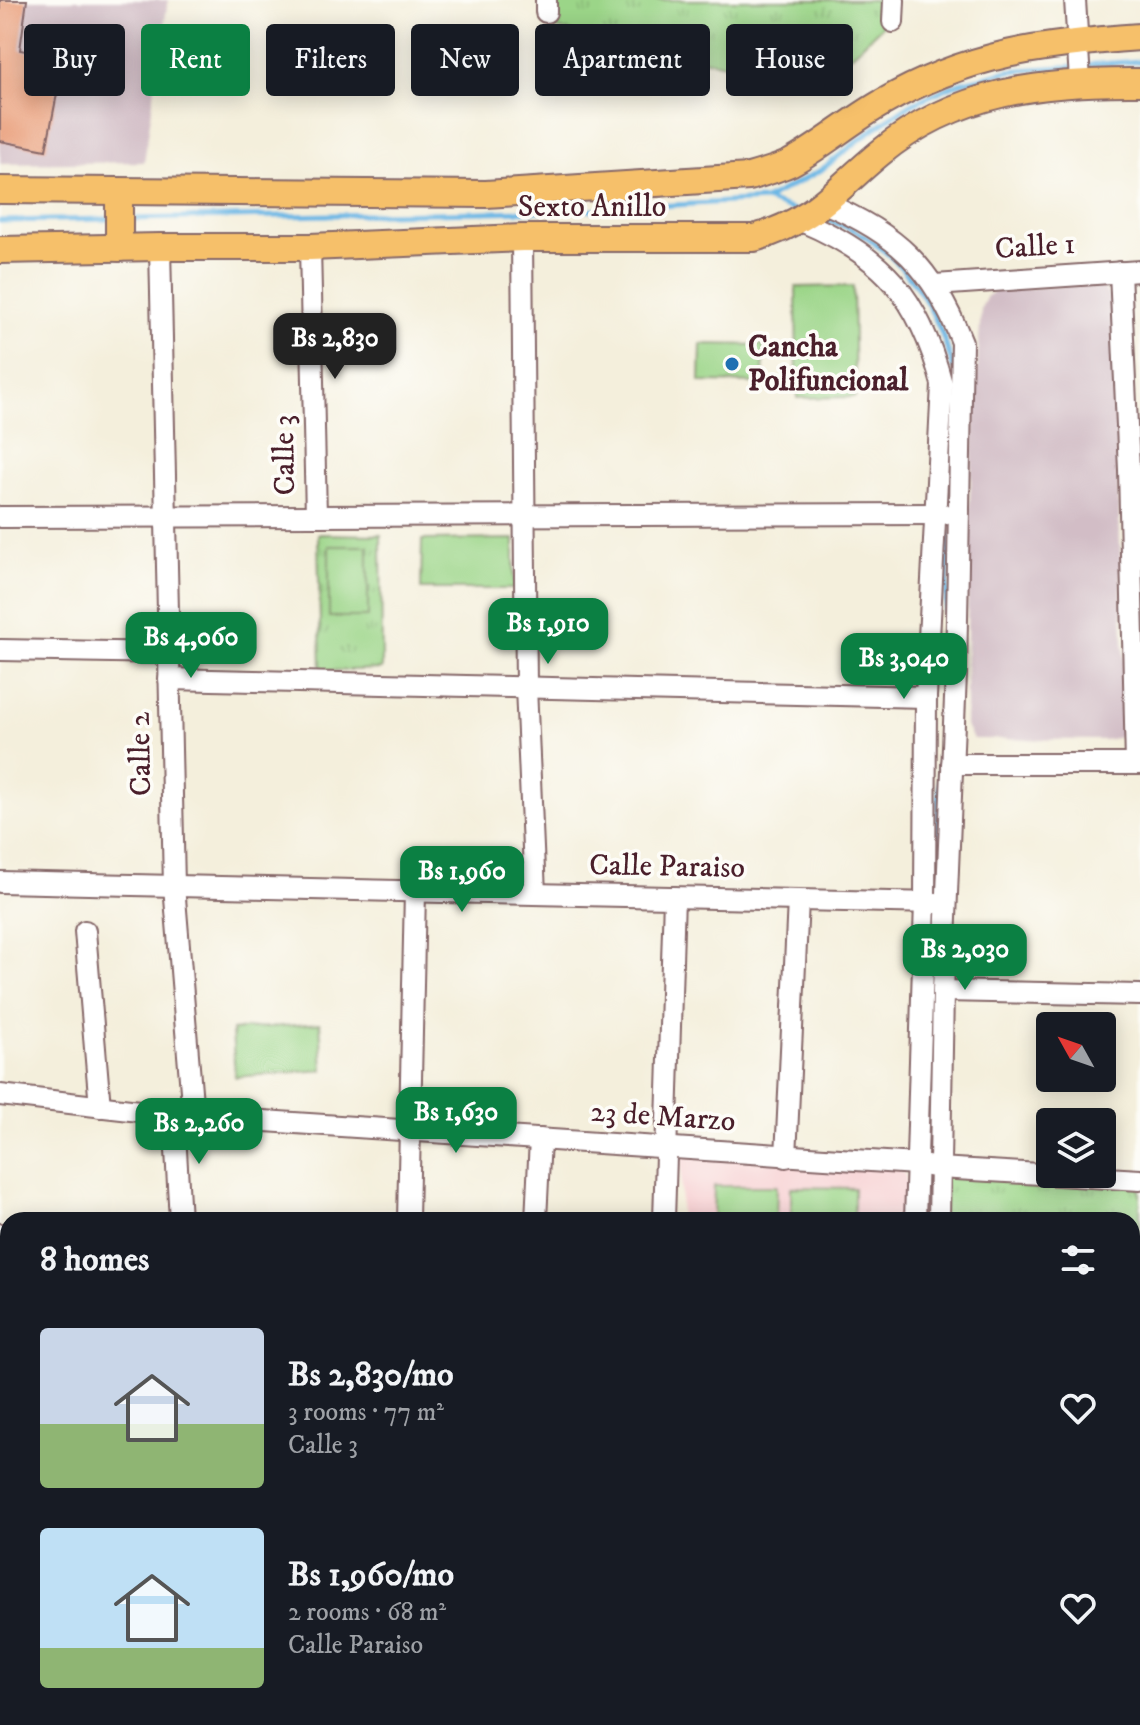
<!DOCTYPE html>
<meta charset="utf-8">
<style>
:root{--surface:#171b24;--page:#20242c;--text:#f1f3f6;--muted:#9ea1a6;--accent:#0b8043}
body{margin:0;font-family:"IM FELL DW Pica",serif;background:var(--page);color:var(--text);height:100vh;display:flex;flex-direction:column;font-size:30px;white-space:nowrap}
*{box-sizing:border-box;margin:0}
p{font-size:26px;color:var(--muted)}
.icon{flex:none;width:44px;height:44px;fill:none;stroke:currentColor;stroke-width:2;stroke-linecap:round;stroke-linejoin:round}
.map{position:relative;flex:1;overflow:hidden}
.sheet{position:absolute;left:0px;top:1212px;width:1140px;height:514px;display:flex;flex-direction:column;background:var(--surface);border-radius:24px 24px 0 0;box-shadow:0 4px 20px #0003}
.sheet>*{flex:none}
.banner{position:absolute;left:24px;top:24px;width:1092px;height:72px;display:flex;gap:16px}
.needle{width:52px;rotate:310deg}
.tools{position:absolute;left:1036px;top:1012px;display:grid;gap:16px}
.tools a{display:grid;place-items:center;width:80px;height:80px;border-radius:8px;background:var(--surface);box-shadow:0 4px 20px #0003;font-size:40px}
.price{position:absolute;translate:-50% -68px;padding:0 18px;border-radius:16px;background:var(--accent);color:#fff;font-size:26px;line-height:52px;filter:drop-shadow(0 2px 4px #0008)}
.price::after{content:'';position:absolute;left:50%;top:48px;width:24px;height:18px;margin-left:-12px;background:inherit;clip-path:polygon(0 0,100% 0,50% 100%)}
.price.on{background:#222;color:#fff}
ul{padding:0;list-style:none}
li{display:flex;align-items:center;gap:24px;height:200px;padding:0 40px}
li span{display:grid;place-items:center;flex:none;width:224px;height:160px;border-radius:8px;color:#555}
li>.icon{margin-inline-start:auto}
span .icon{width:96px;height:96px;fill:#fffc;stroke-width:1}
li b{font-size:34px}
h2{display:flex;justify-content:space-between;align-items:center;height:96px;padding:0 40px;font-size:34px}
.chip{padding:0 28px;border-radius:8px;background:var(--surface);box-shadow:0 4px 20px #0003;font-size:28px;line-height:72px}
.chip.on{background:var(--accent);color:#fff}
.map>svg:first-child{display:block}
.built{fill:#f7cfd2}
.industrial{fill:#d2bdc6}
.park{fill:url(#park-tufts);stroke:#727a5a;stroke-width:2}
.garden{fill:#9bd588;stroke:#727a5a;stroke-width:2}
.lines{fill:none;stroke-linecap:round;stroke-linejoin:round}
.stream{stroke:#6cb7e5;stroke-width:5}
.building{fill:#e89872}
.minor-casing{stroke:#866869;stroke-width:24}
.major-casing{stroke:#866869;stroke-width:30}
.minor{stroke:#fff;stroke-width:20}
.major{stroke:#f6c06b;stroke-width:26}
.poi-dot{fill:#1f6fb2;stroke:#fdfcf7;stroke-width:3}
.labels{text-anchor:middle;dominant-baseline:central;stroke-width:7;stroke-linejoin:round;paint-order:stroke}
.street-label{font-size:30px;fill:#4a1f2b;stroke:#fdfcf7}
.poi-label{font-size:30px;font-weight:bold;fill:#4a1f2b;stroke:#fdfcf7;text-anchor:start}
</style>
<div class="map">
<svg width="1140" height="1725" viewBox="0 0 1140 1725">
<defs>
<pattern id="park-tufts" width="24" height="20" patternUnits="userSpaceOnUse" patternTransform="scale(2)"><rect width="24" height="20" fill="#9bd588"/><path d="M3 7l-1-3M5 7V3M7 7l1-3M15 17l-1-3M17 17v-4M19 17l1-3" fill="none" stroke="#87b676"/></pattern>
</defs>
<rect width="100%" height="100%" fill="#fdfcf7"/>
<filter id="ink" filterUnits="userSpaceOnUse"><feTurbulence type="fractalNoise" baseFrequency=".0125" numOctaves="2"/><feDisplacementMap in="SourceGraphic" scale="16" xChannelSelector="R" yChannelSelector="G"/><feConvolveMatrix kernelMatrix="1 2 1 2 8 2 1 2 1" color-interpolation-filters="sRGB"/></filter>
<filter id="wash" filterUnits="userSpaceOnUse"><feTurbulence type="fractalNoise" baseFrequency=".006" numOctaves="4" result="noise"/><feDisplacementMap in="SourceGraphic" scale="32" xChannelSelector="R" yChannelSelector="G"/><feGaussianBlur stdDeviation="1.8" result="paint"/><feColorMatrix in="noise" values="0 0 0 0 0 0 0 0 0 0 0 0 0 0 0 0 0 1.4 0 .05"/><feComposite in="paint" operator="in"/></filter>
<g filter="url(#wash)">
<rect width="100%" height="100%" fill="#f4efdc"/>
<!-- built -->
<polygon class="built" points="682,1155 901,1169 906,1177 906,1220 680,1220"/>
<!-- industrial -->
<g class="industrial">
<polygon points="0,0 168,0 144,162 0,164"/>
<polygon points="1091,284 1104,288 1112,302 1126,725 1124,732 1116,738 1105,740 973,739 966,727 966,690 969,515 981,308 987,296 997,290"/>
</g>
<!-- park -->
<g class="park">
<polygon points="552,0 883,0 882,26 821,84 552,28"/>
<polygon points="318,534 381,535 382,669 321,671"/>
<polygon points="934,1175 1140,1182 1140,1364 1132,1364 1132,1220 934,1220"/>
<polygon points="484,1718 576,1718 577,1725 484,1725"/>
</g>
<!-- garden -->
<g class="garden">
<polygon points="853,286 855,397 797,398 796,287"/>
<polygon points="701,344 764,345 763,383 700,382"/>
<polygon points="514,539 514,589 421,589 422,540"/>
<rect x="329" y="546" width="39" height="71"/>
<polygon points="320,1023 323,1070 235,1077 232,1030"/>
<polygon points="714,1186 777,1186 776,1220 713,1220"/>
<polygon points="791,1187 854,1188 854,1220 791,1220"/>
<rect x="1132" y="1271" width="8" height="92"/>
<rect x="0" y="1594" width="8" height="66"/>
</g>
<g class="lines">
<!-- stream -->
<g class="stream">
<polyline points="1085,65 1140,61"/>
<polyline points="765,200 794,210"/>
<polyline points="129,219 582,210 765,200 821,170 872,130 911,104 959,83 1008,71 1075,66"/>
<path d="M 824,219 C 835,224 849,227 859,233 C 910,263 938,312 953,368"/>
<polyline points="0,221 111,219"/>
<polyline points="935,899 949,533"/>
<polyline points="928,1163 933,953"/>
<polyline points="928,1220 928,1173"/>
<polyline points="930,1725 930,1718"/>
</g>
</g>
<g id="blocks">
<!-- building -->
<polygon class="building" points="0,0 27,0 20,50 64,58 46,150 0,141"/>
</g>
</g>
<g filter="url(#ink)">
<use href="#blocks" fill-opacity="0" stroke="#866869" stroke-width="2"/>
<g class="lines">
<!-- minor casing -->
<g class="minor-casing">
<g id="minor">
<polyline points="546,0 546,12"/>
<polyline points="1075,0 1080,81"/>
<polyline points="893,22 894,0"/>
<path d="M 824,203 C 897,233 933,268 962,342 L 956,674 L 943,991 L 939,1220"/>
<path d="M 801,221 C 883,255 919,297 942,384 L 926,697 L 925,902 L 915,1220"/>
<polyline points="522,238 526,687 535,894"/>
<polyline points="160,247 174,886 193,1115"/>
<polyline points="310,247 316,516"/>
<polyline points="1120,272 1129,470 1136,764"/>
<polyline points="935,285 1140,271"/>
<polyline points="0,517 944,514"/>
<polyline points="0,650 168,653"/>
<polyline points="169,679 926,697"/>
<polyline points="952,764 1140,764"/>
<polyline points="0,882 936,903"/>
<polyline points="85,931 100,1107"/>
<polyline points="943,991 1140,995"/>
<polyline points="0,1095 174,1115 916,1164 939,1168 1140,1180"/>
<polyline points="174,1115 180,1220"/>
<polyline points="786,1157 798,900"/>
<polyline points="408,1220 415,891"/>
<polyline points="536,1220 540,1139"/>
<polyline points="664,1220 674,897"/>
<polyline points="0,1234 8,1234"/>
<polyline points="0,1274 8,1274"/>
<polyline points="0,1340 8,1341"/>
<polyline points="1132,1365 1140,1365"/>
<polyline points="1132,1388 1140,1389"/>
<polyline points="0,1423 8,1423"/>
<polyline points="1132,1506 1137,1722"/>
<polyline points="0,1577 8,1578"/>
<polyline points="116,1718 116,1725"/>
<polyline points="918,1718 919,1725"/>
<polyline points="940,1718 940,1725"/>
<polyline points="1059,1718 1140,1722"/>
</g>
</g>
<!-- major casing -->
<g class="major-casing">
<g id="major">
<path d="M 0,190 L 486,194 L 749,177 C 763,173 777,169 790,163 C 822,146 850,121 882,103 C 968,53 1044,44 1140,37"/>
<polyline points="119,192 119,248"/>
<path d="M 0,250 L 160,247 L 310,247 L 522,238 L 754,238 C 813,222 835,190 880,153 C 956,90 1044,81 1140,82"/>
</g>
</g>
<!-- minor -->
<use href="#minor" class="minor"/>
<!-- major -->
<use href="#major" class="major"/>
</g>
</g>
<!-- markers -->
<circle class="poi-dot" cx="732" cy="364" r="8"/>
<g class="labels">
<!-- street labels -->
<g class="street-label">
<text x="592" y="207">Sexto Anillo</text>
<text transform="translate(1035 247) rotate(-4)">Calle 1</text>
<text transform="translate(285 455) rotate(-91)">Calle 3</text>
<text transform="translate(141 754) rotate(-91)">Calle 2</text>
<text transform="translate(667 867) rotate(1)">Calle Paraiso</text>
<text transform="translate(663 1117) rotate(4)">23 de Marzo</text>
</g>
<!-- poi labels -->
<g class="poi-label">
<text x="748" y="347">Cancha<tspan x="748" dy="34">Polifuncional</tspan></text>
</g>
</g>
</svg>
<div class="tools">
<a><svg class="needle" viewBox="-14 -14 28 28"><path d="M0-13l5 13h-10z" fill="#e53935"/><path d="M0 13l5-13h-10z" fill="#9ea1a6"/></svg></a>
<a><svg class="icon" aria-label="layers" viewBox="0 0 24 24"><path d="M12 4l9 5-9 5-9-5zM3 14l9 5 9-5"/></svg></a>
</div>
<b class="price on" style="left:335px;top:381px">Bs 2,830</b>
<b class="price" style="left:548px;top:666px">Bs 1,910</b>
<b class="price" style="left:191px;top:680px">Bs 4,060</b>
<b class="price" style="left:904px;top:701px">Bs 3,040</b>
<b class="price" style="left:462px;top:914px">Bs 1,960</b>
<b class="price" style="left:965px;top:992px">Bs 2,030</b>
<b class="price" style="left:456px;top:1155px">Bs 1,630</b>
<b class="price" style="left:199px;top:1166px">Bs 2,260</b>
<div class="banner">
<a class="chip">Buy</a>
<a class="chip on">Rent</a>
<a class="chip">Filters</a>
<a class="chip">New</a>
<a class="chip">Apartment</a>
<a class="chip">House</a>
</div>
<section class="sheet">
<h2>8 homes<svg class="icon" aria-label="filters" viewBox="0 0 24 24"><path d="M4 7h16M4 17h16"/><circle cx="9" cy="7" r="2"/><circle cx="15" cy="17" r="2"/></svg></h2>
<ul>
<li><span style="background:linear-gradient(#c9d6e8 60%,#8fb573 0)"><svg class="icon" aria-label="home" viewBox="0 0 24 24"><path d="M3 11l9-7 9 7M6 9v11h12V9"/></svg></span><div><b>Bs 2,830/mo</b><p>3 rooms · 77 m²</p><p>Calle 3</p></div><svg class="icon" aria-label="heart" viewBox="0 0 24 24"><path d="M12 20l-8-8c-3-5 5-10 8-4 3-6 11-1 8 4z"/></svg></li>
<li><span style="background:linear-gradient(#bfe0f5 75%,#8fb573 0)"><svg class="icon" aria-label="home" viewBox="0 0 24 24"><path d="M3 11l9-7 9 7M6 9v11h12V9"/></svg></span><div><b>Bs 1,960/mo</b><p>2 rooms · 68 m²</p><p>Calle Paraiso</p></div><svg class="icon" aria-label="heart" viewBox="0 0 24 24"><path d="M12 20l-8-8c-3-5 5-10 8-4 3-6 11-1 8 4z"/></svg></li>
</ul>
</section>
</div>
